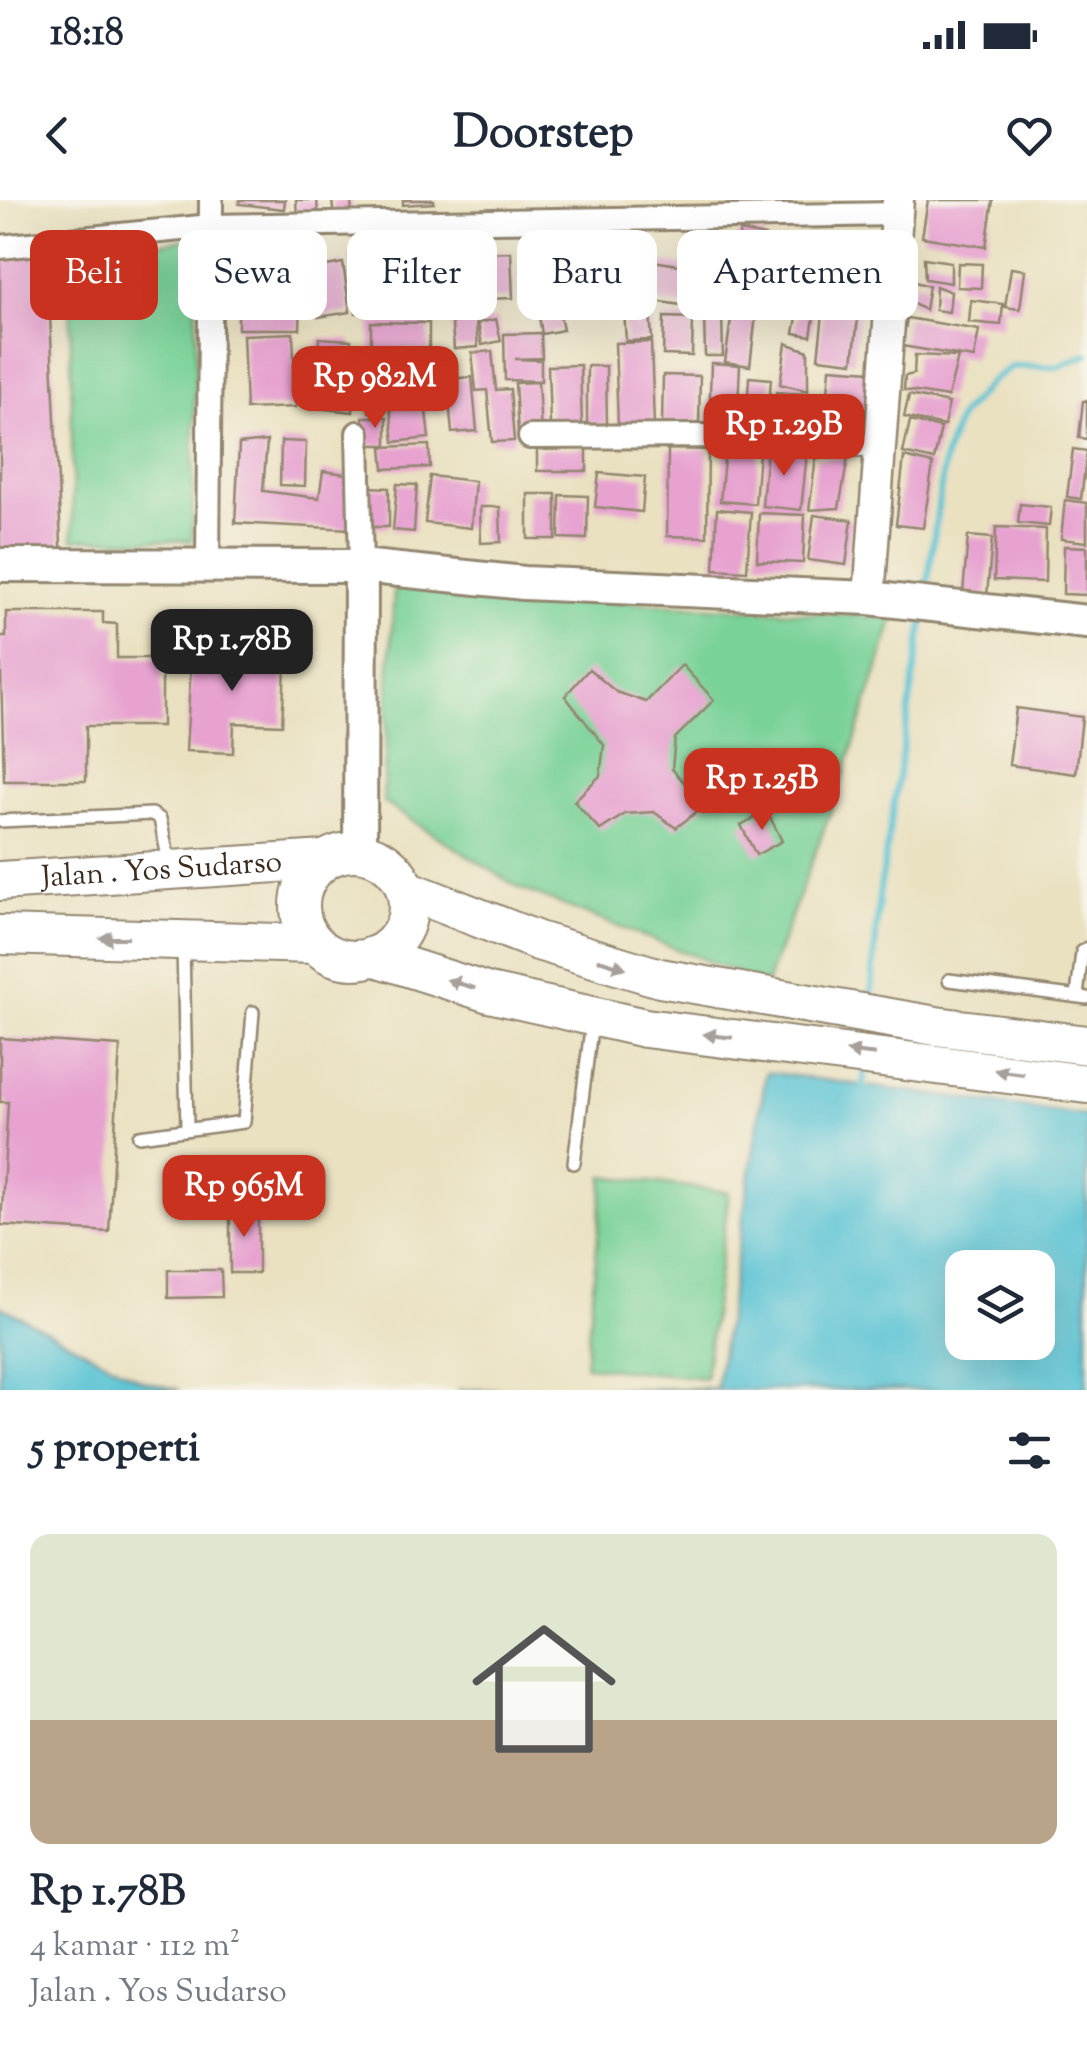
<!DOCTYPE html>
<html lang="id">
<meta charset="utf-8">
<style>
:root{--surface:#fff;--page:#f2f2f3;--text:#1f2937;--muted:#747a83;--accent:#c8321e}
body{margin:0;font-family:"Sorts Mill Goudy",serif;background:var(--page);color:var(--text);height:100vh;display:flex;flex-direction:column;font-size:38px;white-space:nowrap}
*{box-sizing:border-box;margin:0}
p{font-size:32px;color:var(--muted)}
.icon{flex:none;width:55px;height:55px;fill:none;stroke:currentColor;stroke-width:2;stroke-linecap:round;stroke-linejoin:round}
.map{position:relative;height:1190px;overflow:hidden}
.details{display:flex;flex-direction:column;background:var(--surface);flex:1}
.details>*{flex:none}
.top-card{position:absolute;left:30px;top:30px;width:1028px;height:90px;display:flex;gap:20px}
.tools{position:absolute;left:945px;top:1050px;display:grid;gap:20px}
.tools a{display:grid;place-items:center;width:110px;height:110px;border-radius:20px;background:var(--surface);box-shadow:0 10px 40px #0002;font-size:50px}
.price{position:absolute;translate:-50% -85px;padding:0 22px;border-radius:20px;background:var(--accent);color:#fff;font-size:32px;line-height:65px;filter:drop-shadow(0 2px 5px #0008)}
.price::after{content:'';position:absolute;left:50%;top:60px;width:30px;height:22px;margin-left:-15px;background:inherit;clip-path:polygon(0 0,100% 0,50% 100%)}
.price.active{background:#222;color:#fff}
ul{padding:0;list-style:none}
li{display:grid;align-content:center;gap:20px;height:530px;padding:0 30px}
li span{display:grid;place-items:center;height:310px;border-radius:20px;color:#555}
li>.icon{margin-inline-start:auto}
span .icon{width:180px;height:180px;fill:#fffc;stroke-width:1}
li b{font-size:42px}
h2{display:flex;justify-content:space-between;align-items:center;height:120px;padding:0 30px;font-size:42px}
.pill{padding:0 35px;border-radius:20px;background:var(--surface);box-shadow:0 10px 40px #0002;font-size:35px;line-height:90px}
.pill.active{background:var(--accent);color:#fff}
.status{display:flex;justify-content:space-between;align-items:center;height:70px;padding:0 50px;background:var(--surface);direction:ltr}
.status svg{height:28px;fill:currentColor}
header{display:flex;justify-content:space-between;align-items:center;height:130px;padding:0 30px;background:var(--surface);font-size:45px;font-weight:700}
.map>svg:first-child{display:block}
.green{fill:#79d298;stroke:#5a7e5b;stroke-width:2.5}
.water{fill:#59c3d4;stroke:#4a7679;stroke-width:2.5;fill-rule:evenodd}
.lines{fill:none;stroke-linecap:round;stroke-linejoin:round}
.stream{stroke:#59c3d4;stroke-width:6}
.building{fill:#e7a2d0}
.service-casing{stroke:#928670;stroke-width:16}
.minor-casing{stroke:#928670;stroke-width:28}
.tertiary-casing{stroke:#928670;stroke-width:35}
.secondary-casing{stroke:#928670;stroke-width:38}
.trunk-casing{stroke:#928670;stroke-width:42}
.service{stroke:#fff;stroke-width:11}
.minor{stroke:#fff;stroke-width:22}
.tertiary{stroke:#fff;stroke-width:30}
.secondary{stroke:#fff;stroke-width:32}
.trunk{stroke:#fff;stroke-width:38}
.oneway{fill:#a79f9a}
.labels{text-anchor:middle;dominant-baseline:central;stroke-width:8;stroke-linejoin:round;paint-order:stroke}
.street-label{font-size:30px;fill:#3b2a1e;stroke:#f7f3e8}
</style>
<div class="status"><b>18:18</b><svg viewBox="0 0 49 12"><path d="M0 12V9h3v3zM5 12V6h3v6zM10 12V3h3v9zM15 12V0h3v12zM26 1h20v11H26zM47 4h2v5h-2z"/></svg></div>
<header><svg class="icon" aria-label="back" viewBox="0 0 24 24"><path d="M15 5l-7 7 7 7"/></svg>Doorstep<svg class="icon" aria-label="heart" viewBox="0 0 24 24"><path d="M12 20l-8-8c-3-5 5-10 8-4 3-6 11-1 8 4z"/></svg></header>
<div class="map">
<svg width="1087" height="1190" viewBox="0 0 1087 1190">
<rect width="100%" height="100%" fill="#f7f3e8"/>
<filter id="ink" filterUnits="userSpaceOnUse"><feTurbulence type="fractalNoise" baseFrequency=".01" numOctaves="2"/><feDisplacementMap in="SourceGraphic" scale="20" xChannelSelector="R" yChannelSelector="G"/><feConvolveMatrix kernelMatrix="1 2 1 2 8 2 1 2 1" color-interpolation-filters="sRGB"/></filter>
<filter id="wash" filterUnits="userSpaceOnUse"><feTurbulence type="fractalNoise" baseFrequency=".0048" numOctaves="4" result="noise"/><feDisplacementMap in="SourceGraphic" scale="40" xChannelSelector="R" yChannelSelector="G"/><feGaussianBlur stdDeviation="2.25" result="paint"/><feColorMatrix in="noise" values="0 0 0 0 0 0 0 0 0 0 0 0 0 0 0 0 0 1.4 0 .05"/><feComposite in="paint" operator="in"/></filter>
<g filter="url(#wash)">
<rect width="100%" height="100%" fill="#eae1c1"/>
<!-- green -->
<g class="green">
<polygon points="198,38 192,341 73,339 70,56"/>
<polygon points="394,388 894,418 843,578 766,784 519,688 383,602"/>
<polygon points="604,976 729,992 705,1178 585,1166"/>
</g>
<!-- water -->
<g class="water">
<path d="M 766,872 L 1087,916 L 1087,1190 L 457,1190 L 716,1188 ZM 962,1068 L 1038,1068 L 1038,1142 L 962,1142 Z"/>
<polygon points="0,1106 145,1182 180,1190 0,1190"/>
</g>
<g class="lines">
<!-- stream -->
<g class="stream">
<polyline points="926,394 945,256 959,217 992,180 1013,166 1058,167 1087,154"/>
<polyline points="871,800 879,695 924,416"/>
<polyline points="863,886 865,867"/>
</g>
</g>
<g id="blocks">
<!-- building -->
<g class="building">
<polygon points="239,0 285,0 284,9 239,4"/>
<polygon points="296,0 317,0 318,14 297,16"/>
<polygon points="332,0 351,0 352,18 334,19"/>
<polygon points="403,0 434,0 434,3 403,5"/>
<polygon points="928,0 993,0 986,47 922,37"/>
<polygon points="740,31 765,36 751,108 725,103"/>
<polygon points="816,40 842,41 841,88 815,88"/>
<polygon points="609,41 614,103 586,105 581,43"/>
<polygon points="275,49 280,92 231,97 227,54"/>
<polygon points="768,50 807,52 804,92 766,91"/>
<polygon points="385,51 408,51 411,115 389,116"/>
<polygon points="511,52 513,98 486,99 484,53"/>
<polygon points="381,53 386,110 356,113 350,55"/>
<polygon points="639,53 647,92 619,97 612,58"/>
<polygon points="47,54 62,364 0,360 0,60"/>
<polygon points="282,55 301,57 299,93 280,92"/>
<polygon points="463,56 475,56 478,104 465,105"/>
<polygon points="453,57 456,108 414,112 413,89 428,84 425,59"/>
<polygon points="924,58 951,62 951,83 925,79"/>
<polygon points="653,61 725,72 720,111 648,100"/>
<polygon points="343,63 350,112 318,117 310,69"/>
<polygon points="958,63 982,64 981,88 957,87"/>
<polygon points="1011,68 1025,70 1020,109 1005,107"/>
<polygon points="915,82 929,86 925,110 908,101"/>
<polygon points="936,86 951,92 949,112 935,110"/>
<polygon points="555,88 563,130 542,134 535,93"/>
<polygon points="825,96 860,100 853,162 818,158"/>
<polygon points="971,100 1003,104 1001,125 969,122"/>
<polygon points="238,102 301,102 300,129 238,129"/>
<polygon points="800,102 816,105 811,136 794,133"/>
<polygon points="624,111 650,111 652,140 626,141"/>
<polygon points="475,112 478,147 454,149 451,113"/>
<polygon points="732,112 756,115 750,166 725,162"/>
<polygon points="704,115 722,115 723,156 705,156"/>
<polygon points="664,117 693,118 692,156 663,155"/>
<polygon points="907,118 979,130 974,158 902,146"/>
<polygon points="496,119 501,141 482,145 478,123"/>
<polygon points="371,122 429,123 429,151 371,150"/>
<polygon points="293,133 296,207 246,209 243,135"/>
<polygon points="541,133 542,158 515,159 541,160 541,181 505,180 504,134"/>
<polygon points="319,138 351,140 349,175 317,173"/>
<polygon points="651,142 654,225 618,226 615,143"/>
<polygon points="786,143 808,151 808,191 780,184"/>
<polygon points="492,151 496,190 510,189 514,241 492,242 487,190 476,191 472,153"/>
<rect x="370" y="153" width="47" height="27"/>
<polygon points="915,155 958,157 948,197 904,190 905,176 914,174"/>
<polygon points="446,162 448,176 434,177 432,163"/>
<polygon points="711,163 740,165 737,227 709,226"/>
<polygon points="580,165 582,225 550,225 548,166"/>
<polygon points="587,166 606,166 607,224 587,224"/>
<polygon points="830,168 871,171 868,209 827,206"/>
<polygon points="663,175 700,176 699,224 662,223"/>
<polygon points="472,177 477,231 452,233 447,179"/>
<polygon points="749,177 771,179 767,230 746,229"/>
<polygon points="310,179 355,183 353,212 307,207"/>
<polygon points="438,182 442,205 429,207 425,183"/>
<polygon points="538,182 541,233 518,234 515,183"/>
<polygon points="385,184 386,211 369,212 368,185"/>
<polygon points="423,185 429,238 394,242 388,189"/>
<polygon points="776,192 805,194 802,234 773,231"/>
<polygon points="909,195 949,203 944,226 904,217"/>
<polygon points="1083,201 1087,201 1087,239 1079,238"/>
<polygon points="831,208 865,210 864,239 829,237"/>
<polygon points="363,217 387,217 387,245 364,245"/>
<polygon points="910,221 941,228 934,260 903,253"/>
<polygon points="267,241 263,291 319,298 323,271 354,275 350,329 235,323 239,244"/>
<polygon points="281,241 306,242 305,286 280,285"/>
<polygon points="429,245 430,267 384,269 382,247"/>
<polygon points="587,248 587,271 537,271 537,249"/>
<polygon points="668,249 708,250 707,337 667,336"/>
<polygon points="725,249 759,252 755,304 720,301"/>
<polygon points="767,249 807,253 801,310 762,306"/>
<polygon points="1073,249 1087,251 1081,299 1067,297"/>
<polygon points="904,257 933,264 923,328 896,325"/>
<polygon points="816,258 848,258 839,308 809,310"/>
<polygon points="599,273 645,277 642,312 595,307"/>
<polygon points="430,276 475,281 471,328 425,323"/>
<polygon points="397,284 417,285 414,332 393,330"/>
<polygon points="369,287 389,288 389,327 369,327"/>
<rect x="528" y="294" width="28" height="45"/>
<polygon points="560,295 588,296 587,339 559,338"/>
<polygon points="1065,300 1087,303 1087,342 1061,339"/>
<polygon points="1020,304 1051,307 1049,326 1018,323"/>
<polygon points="480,307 500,307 501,342 481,343"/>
<polygon points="717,309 751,312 747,371 714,369"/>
<polygon points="759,313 805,315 803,363 757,361"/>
<polygon points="814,315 852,320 846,365 808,360"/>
<polygon points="996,327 1046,329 1045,382 994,380"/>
<polygon points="968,336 992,338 987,396 963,393"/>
<polygon points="1064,346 1087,347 1087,395 1063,394"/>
<polygon points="6,412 103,412 103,423 117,424 117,458 162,458 162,526 86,526 86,581 4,581 0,437 6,437"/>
<polygon points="192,445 286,450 282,525 234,523 233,553 186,551"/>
<polygon points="682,465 714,500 675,538 672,569 705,605 676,628 654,612 625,614 600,630 574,601 600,576 604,545 565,496 589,469 616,492 646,502"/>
<polygon points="1016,508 1082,517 1076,574 1009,565"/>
<polygon points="767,611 782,641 756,655 741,625"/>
<polygon points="0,838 120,846 109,1032 1,1025 8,902 0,902"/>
<rect x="230" y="1006" width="28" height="67"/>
<polygon points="168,1070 221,1070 222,1097 168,1098"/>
</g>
</g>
</g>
<g filter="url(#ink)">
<use href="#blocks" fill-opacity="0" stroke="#928670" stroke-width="2.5"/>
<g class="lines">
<!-- service casing -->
<g class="service-casing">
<g id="service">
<polyline points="0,621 152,614 160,619 170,666"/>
<polyline points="183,746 187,927"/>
<polyline points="949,780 1087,798"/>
<polyline points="1077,796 1082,752 1087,748"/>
<polyline points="139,936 244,922 253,812"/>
<polyline points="574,963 592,821"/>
</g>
</g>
<!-- minor casing -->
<g class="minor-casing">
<g id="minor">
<polyline points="0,47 211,26 897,14"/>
<polyline points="358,233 361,366"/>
<polyline points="530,237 701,236 880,246"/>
<polyline points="208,364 211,0"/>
</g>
</g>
<!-- tertiary casing -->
<g class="tertiary-casing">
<polyline id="tertiary" points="869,398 898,0"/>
</g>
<!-- secondary casing -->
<g class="secondary-casing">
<g id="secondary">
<polyline points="0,365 361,366 524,383 869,398 1087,422"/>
<polyline points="360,652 361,366"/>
</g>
</g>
<!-- trunk casing -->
<g class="trunk-casing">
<g id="trunk">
<circle cx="354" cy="706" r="54"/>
<path id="s1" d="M 0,681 L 325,660"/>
<polyline points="405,689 538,741 660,778 936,826 1087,845"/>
<polyline points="0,735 316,744"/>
<polyline points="373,756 489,793 645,828 1087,884"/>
</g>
</g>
<!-- service -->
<use href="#service" class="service"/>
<!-- minor -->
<use href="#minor" class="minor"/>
<!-- tertiary -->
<use href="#tertiary" class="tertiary"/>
<!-- secondary -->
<use href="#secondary" class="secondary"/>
<!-- trunk -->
<use href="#trunk" class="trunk"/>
</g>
<!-- one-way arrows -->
<defs><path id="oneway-solid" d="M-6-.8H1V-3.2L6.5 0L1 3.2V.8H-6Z" transform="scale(2.5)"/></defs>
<g class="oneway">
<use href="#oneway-solid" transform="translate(114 738) rotate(180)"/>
<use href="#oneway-solid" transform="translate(612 764) rotate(17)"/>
<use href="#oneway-solid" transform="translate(461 784) rotate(-163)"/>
<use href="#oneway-solid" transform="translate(718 836) rotate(-173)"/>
<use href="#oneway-solid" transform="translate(861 853) rotate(-173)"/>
<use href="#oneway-solid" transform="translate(1009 872) rotate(-172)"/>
</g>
</g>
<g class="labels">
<!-- street labels -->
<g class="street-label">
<text stroke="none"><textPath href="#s1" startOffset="162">Jalan . Yos Sudarso</textPath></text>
</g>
</g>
</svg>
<div class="tools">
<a><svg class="icon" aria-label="layers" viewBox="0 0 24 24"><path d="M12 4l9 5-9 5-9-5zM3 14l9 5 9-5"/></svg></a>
</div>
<b class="price" style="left:375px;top:231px">Rp 982M</b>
<b class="price" style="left:784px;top:279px">Rp 1.29B</b>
<b class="price active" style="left:232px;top:494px">Rp 1.78B</b>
<b class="price" style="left:762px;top:633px">Rp 1.25B</b>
<b class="price" style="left:244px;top:1040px">Rp 965M</b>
<div class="top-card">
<a class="pill active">Beli</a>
<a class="pill">Sewa</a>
<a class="pill">Filter</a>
<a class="pill">Baru</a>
<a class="pill">Apartemen</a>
</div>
</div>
<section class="details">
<h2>5 properti<svg class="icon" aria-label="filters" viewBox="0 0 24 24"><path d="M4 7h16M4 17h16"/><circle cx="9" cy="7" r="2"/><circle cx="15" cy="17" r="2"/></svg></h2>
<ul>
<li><span style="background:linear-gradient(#dfe7d0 60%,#b9a48a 0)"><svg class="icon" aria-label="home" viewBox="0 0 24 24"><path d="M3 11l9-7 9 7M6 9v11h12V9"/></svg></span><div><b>Rp 1.78B</b><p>4 kamar · 112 m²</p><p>Jalan . Yos Sudarso</p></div></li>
</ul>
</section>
